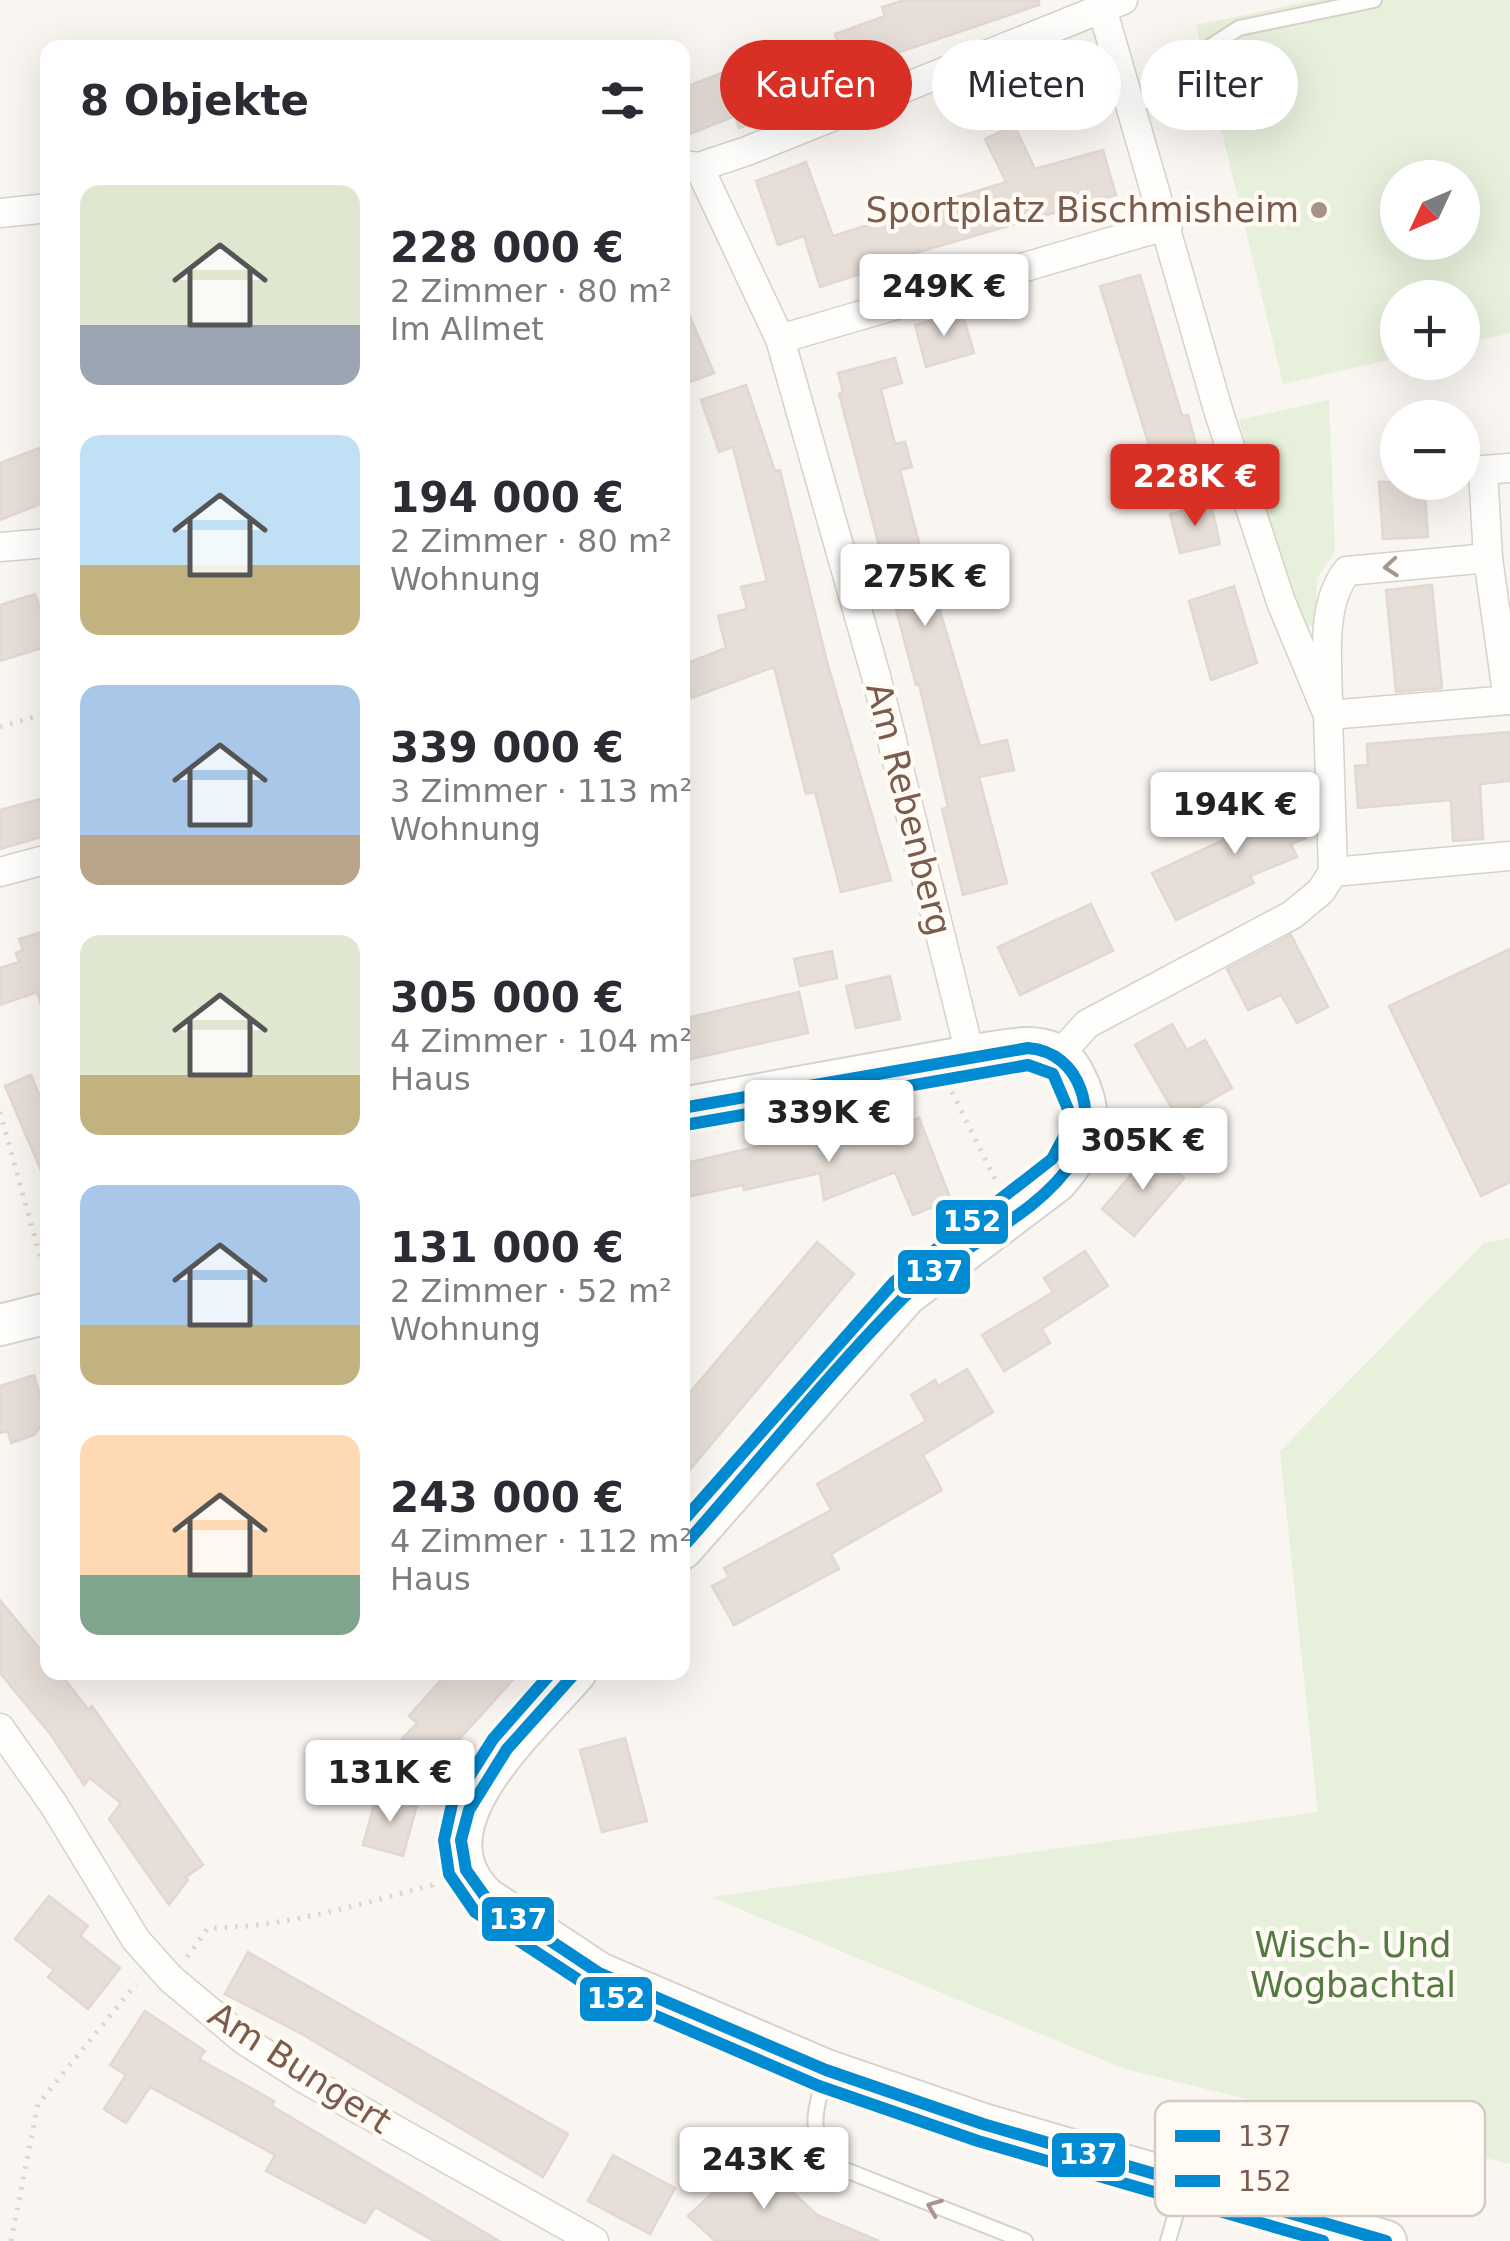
<!DOCTYPE html>
<html lang="de">
<meta charset="utf-8">
<style>
:root{--surface:#fff;--page:#f2f2f3;--text:#2b2b33;--muted:#7c7c81;--accent:#d93025}
body{margin:0;font-family:"DejaVu Sans",sans-serif;background:var(--page);color:var(--text);height:100vh;display:flex;flex-direction:column;font-size:38px;white-space:nowrap}
*{box-sizing:border-box;margin:0}
p{font-size:32px;color:var(--muted)}
.icon{flex:none;width:55px;height:55px;fill:none;stroke:currentColor;stroke-width:2;stroke-linecap:round;stroke-linejoin:round}
.map{position:relative;flex:1;overflow:hidden}
.panel{position:absolute;left:40px;top:40px;width:650px;height:1640px;display:flex;flex-direction:column;background:var(--surface);border-radius:20px;box-shadow:0 10px 40px #0002}
.panel>*{flex:none}
.hud{position:absolute;left:720px;top:40px;width:640px;height:90px;display:flex;gap:20px}
.needle{width:65px;rotate:226deg}
.controls{position:absolute;left:1380px;top:160px;display:grid;gap:20px}
.controls a{display:grid;place-items:center;width:100px;height:100px;border-radius:50%;background:var(--surface);box-shadow:0 10px 40px #0002;font-size:50px}
.price{position:absolute;translate:-50% -85px;padding:0 22px;border-radius:10px;background:#fff;color:#222;font-size:32px;line-height:65px;filter:drop-shadow(0 2px 5px #0008)}
.price::after{content:'';position:absolute;left:50%;top:60px;width:30px;height:22px;margin-left:-15px;background:inherit;clip-path:polygon(0 0,100% 0,50% 100%)}
.price.on{background:var(--accent);color:#fff}
ul{padding:0;list-style:none}
li{display:flex;align-items:center;gap:30px;height:250px;padding:0 40px}
li span{display:grid;place-items:center;flex:none;width:280px;height:200px;border-radius:20px;color:#555}
li>.icon{margin-inline-start:auto}
span .icon{width:120px;height:120px;fill:#fffc;stroke-width:1}
li b{font-size:42px}
h2{display:flex;justify-content:space-between;align-items:center;height:120px;padding:0 40px;font-size:42px}
.pill{padding:0 35px;border-radius:45px;background:var(--surface);box-shadow:0 10px 40px #0002;font-size:35px;line-height:90px}
.pill.on{background:var(--accent);color:#fff}
.map>svg:first-child{display:block}
.green{fill:#e7f0db;fill-rule:evenodd}
.building{fill:#e6ded7;stroke:#e2d8d2;stroke-width:2.5}
.lines{fill:none;stroke-linecap:round;stroke-linejoin:round}
.lane-casing{stroke:#d7d1cb;stroke-width:18}
.street-casing{stroke:#d7d1cb;stroke-width:31}
.secondary-casing{stroke:#d9d2cb;stroke-width:44}
.path{stroke:#dcd5d0;stroke-width:5;stroke-dasharray:2.5 8;stroke-linecap:butt}
.lane{stroke:#fefefd;stroke-width:14}
.street{stroke:#fefefd;stroke-width:28}
.secondary{stroke:#fefefd;stroke-width:40}
.bus-1-casing{stroke:#fffaf3;stroke-width:20}
.bus-2-casing{stroke:#fffaf3;stroke-width:20}
.bus-1{stroke:#008bd2;stroke-width:12}
.bus-2{stroke:#008bd2;stroke-width:12}
.oneway{stroke:#a8958b}
.poi-dot{fill:#a69286;stroke:#fffaf3;stroke-width:4}
.labels{text-anchor:middle;dominant-baseline:central;stroke-width:9;stroke-linejoin:round;paint-order:stroke}
.poi-label{font-size:35px;fill:#7a5c4d;stroke:#fffaf3;text-anchor:end}
.street-label{font-size:35px;fill:#7a5c4d;stroke:#fffaf3}
.park-label{font-size:35px;fill:#537a41;stroke:#fffaf3}
.key{fill:#fffaf3;stroke:#d7cbc1;stroke-width:2.5}
.key-label{font-size:28px;fill:#7a5c4d}
.line-badge{stroke:#fffaf3;stroke-width:4}
.badge-label{font-size:28px;text-anchor:middle;font-weight:bold;fill:#fff}
</style>
<div class="map">
<svg width="1510" height="2241" viewBox="0 0 1510 2241">
<rect width="100%" height="100%" fill="#f9f5f0"/>
<!-- green -->
<g class="green">
<path d="M 1316,0 L 1510,0 L 1510,333 L 1463,344 L 1462,298 L 1398,298 L 1397,358 L 1283,384 L 1196,25 ZM 1398,178 L 1462,178 L 1462,242 L 1398,242 Z"/>
<polygon points="1329,400 1335,551 1317,579 1315,624 1300,630 1239,420"/>
<polygon points="1510,1238 1510,2164 1125,2069 711,1897 1318,1812 1280,1451 1484,1243"/>
</g>
<!-- building -->
<g class="building">
<polygon points="904,0 1039,0 1039,5 876,60 881,73 739,128 735,116 682,137 682,88 780,51 786,67 839,47 835,34 885,16 882,7"/>
<polygon points="1014,125 1035,169 1103,150 1116,195 884,262 886,266 820,287 804,236 778,245 756,181 806,162 833,236 1006,182 985,139"/>
<polygon points="1140,275 1182,416 1188,415 1199,456 1156,468 1100,286"/>
<polygon points="682,298 714,373 682,385"/>
<polygon points="962,312 974,353 926,367 915,325"/>
<polygon points="895,358 902,383 881,389 895,444 905,442 912,467 900,470 924,562 938,559 949,601 938,604 980,746 1007,740 1014,770 979,777 1007,883 963,895 942,809 948,807 919,684 916,685 839,394 843,392 838,373"/>
<polygon points="746,385 775,471 780,470 827,662 891,880 841,892 815,792 806,794 774,667 692,698 682,672 682,665 726,648 718,616 747,609 741,587 767,581 733,447 719,452 701,400"/>
<polygon points="39,448 48,469 48,501 0,520 0,463"/>
<polygon points="1379,482 1424,482 1428,537 1383,539"/>
<polygon points="1211,504 1220,544 1180,553 1170,514"/>
<polygon points="1432,585 1442,688 1396,692 1386,590"/>
<polygon points="1234,586 1257,663 1211,680 1189,601"/>
<polygon points="35,594 42,615 48,614 48,646 0,661 0,605"/>
<polygon points="1510,732 1510,781 1480,784 1483,839 1453,841 1451,800 1358,808 1355,766 1368,765 1367,744"/>
<polygon points="1298,786 1308,811 1297,816 1306,838 1291,844 1297,857 1250,876 1254,883 1176,920 1152,873 1260,823 1252,805"/>
<polygon points="48,797 48,835 0,849 0,810"/>
<polygon points="1091,904 1113,951 1020,995 998,947"/>
<polygon points="48,930 48,1010 43,1010 37,992 0,1005 0,968 19,962 16,953 23,950 19,939"/>
<polygon points="1291,935 1328,1007 1297,1023 1281,995 1248,1010 1227,969"/>
<polygon points="1510,949 1510,1182 1481,1196 1389,1006"/>
<polygon points="832,951 837,978 800,986 794,959"/>
<polygon points="890,976 900,1019 856,1028 846,986"/>
<polygon points="799,992 808,1033 682,1061 682,1019"/>
<polygon points="1172,1024 1187,1050 1205,1040 1232,1088 1178,1119 1135,1045"/>
<polygon points="31,1075 48,1115 48,1187 5,1086"/>
<polygon points="919,1118 951,1200 913,1215 895,1172 824,1200 820,1173 744,1190 743,1185 682,1198 682,1164 841,1127 850,1147"/>
<polygon points="1152,1150 1184,1178 1134,1236 1102,1209"/>
<polygon points="817,1242 854,1274 682,1479 682,1402"/>
<polygon points="1085,1251 1108,1286 1042,1329 1050,1343 1004,1371 982,1335 1053,1292 1044,1278"/>
<polygon points="967,1369 993,1412 923,1455 942,1490 831,1554 839,1569 734,1625 712,1586 729,1577 724,1568 831,1510 817,1484 926,1421 911,1395 935,1380 938,1386"/>
<polygon points="34,1375 47,1418 34,1435 11,1443 8,1431 0,1433 0,1386"/>
<polygon points="0,1600 48,1659 48,1672 59,1672 88,1709 92,1706 203,1865 186,1877 188,1880 169,1905 109,1819 121,1803 90,1778 84,1785 51,1735 0,1673"/>
<polygon points="448,1672 520,1672 433,1768 402,1739 417,1723 409,1716"/>
<polygon points="625,1738 647,1821 602,1832 580,1750"/>
<polygon points="377,1794 417,1805 403,1856 363,1845"/>
<polygon points="49,1896 88,1926 80,1936 120,1968 88,2009 48,1977 54,1970 15,1939"/>
<polygon points="248,1952 568,2134 543,2177 300,2033 225,1994"/>
<polygon points="145,2011 205,2051 199,2059 274,2101 272,2106 499,2241 434,2241 375,2207 365,2223 266,2171 275,2155 150,2087 126,2123 104,2109 126,2075 110,2065"/>
<polygon points="613,2155 675,2188 650,2234 588,2201"/>
<polygon points="753,2155 817,2215 879,2241 715,2241 688,2216"/>
</g>
<g class="lines">
<!-- lane casing -->
<g class="lane-casing">
<g id="lane">
<polyline points="1133,110 1202,52 1239,28 1374,0"/>
<path d="M 825,2073 C 814,2119 805,2133 843,2169 L 1025,2241"/>
<polyline points="1168,2241 1184,2186"/>
</g>
</g>
<!-- street casing -->
<g class="street-casing">
<g id="street">
<polyline points="1102,8 1219,413 1281,602 1328,715 1333,872"/>
<polyline points="682,165 699,167 747,151 1123,0"/>
<polyline points="699,167 780,339 876,676 971,1058"/>
<polyline points="0,213 48,208"/>
<polyline points="780,339 1168,225"/>
<polyline points="0,547 48,543"/>
<path d="M 1488,558 L 1347,571 C 1318,608 1329,669 1328,715 L 1510,700"/>
<polyline points="1508,700 1488,558 1483,470 1510,468"/>
<polyline points="0,872 48,859"/>
<polyline points="1059,1055 1087,1024 1292,915 1321,891 1333,872 1510,856"/>
<polyline points="0,1728 54,1805 136,1940 171,1979 244,2040 303,2078 594,2241"/>
</g>
</g>
<!-- secondary casing -->
<g class="secondary-casing">
<g id="secondary">
<path d="M 682,1108 L 993,1052 C 1008,1050 1025,1046 1040,1049 C 1057,1052 1068,1062 1075,1077 C 1097,1118 1086,1149 1056,1182 L 906,1295 L 682,1549"/>
<polyline points="0,1325 48,1313"/>
<path d="M 576,1672 C 529,1727 410,1827 486,1898 L 599,1973 L 826,2070 L 983,2124 L 1386,2241"/>
</g>
</g>
<!-- path -->
<g class="path">
<polyline points="0,727 48,713"/>
<polyline points="682,930 683,930"/>
<polyline points="952,1092 998,1185"/>
<polyline points="0,1112 46,1278"/>
<path d="M 187,1957 L 208,1928 C 283,1928 361,1904 432,1885 L 432,1881"/>
<polyline points="11,2241 38,2104 136,1984"/>
</g>
<!-- lane -->
<use href="#lane" class="lane"/>
<!-- street -->
<use href="#street" class="street"/>
<!-- secondary -->
<use href="#secondary" class="secondary"/>
<!-- bus-1 casing -->
<g class="bus-1-casing">
<g id="bus-1">
<path d="M 682,1108 L 1028,1048 C 1082,1052 1099,1117 1074,1159 C 1039,1217 952,1249 904,1297 C 826,1376 756,1465 682,1548"/>
<polyline points="576,1672 507,1749 469,1810 461,1840 466,1870 486,1898 599,1973 826,2070 983,2124 1386,2241"/>
</g>
</g>
<!-- bus-2 casing -->
<g class="bus-2-casing">
<g id="bus-2">
<polyline points="682,1522 894,1282 1052,1159 1068,1129 1068,1109 1053,1074 1028,1065 685,1125"/>
<polyline points="552,1672 493,1739 452,1804 444,1840 449,1874 475,1912 591,1988 819,2086 978,2141 1323,2241"/>
</g>
</g>
<!-- bus-1 -->
<use href="#bus-1" class="bus-1"/>
<!-- bus-2 -->
<use href="#bus-2" class="bus-2"/>
</g>
<!-- one-way arrows -->
<defs><path id="oneway-chevron" d="M-2-3.5L2.5 0L-2 3.5" fill="none" stroke-width="1.6" stroke-linecap="round" stroke-linejoin="round" transform="scale(2.5)"/></defs>
<g class="oneway">
<use href="#oneway-chevron" transform="translate(1391 567) rotate(175)"/>
<use href="#oneway-chevron" transform="translate(934 2207) rotate(-158)"/>
</g>
<!-- markers -->
<circle class="poi-dot" cx="1319" cy="210" r="10"/>
<g class="labels">
<!-- poi labels -->
<g class="poi-label">
<text x="1299" y="210">Sportplatz Bischmisheim</text>
</g>
<!-- street labels -->
<g class="street-label">
<text transform="translate(909 809) rotate(76)">Am Rebenberg</text>
<text transform="translate(300 2068) rotate(33)">Am Bungert</text>
</g>
<!-- park labels -->
<g class="park-label">
<text x="1353" y="1945">Wisch- Und<tspan x="1353" dy="40">Wogbachtal</tspan></text>
</g>
</g>
<!-- legend -->
<rect x="1155" y="2101" width="330" height="115" rx="15" class="key"/>
<rect x="1175" y="2130" width="45" height="12" fill="#008bd2"/>
<rect x="1175" y="2175" width="45" height="12" fill="#008bd2"/>
<g class="key-label">
<text x="1238" y="2146">137</text>
<text x="1238" y="2191">152</text>
</g>
<g class="line-badge">
<rect x="934" y="1198" width="76" height="48" rx="10" fill="#008bd2"/>
<rect x="896" y="1248" width="76" height="48" rx="10" fill="#008bd2"/>
<rect x="480" y="1895" width="76" height="48" rx="10" fill="#008bd2"/>
<rect x="578" y="1975" width="76" height="48" rx="10" fill="#008bd2"/>
<rect x="1050" y="2131" width="77" height="48" rx="10" fill="#008bd2"/>
</g>
<g class="badge-label">
<text x="972" y="1231">152</text>
<text x="934" y="1281">137</text>
<text x="518" y="1929">137</text>
<text x="616" y="2008">152</text>
<text x="1088" y="2164">137</text>
</g>
</svg>
<div class="controls">
<a><svg class="needle" viewBox="-14 -14 28 28"><path d="M0-13l5 13h-10z" fill="#e53935"/><path d="M0 13l5-13h-10z" fill="#7c7c81"/></svg></a>
<a>+</a>
<a>−</a>
</div>
<b class="price" style="left:944px;top:339px">249K €</b>
<b class="price on" style="left:1195px;top:529px">228K €</b>
<b class="price" style="left:925px;top:629px">275K €</b>
<b class="price" style="left:1235px;top:857px">194K €</b>
<b class="price" style="left:829px;top:1165px">339K €</b>
<b class="price" style="left:1143px;top:1193px">305K €</b>
<b class="price" style="left:390px;top:1825px">131K €</b>
<b class="price" style="left:764px;top:2212px">243K €</b>
<div class="hud">
<a class="pill on">Kaufen</a>
<a class="pill">Mieten</a>
<a class="pill">Filter</a>
</div>
<section class="panel">
<h2>8 Objekte<svg class="icon" aria-label="filters" viewBox="0 0 24 24"><path d="M4 7h16M4 17h16"/><circle cx="9" cy="7" r="2"/><circle cx="15" cy="17" r="2"/></svg></h2>
<ul>
<li><span style="background:linear-gradient(#dfe7d0 70%,#9aa5b1 0)"><svg class="icon" aria-label="home" viewBox="0 0 24 24"><path d="M3 11l9-7 9 7M6 9v11h12V9"/></svg></span><div><b>228 000 €</b><p>2 Zimmer · 80 m²</p><p>Im Allmet</p></div></li>
<li><span style="background:linear-gradient(#bfe0f5 65%,#c2b280 0)"><svg class="icon" aria-label="home" viewBox="0 0 24 24"><path d="M3 11l9-7 9 7M6 9v11h12V9"/></svg></span><div><b>194 000 €</b><p>2 Zimmer · 80 m²</p><p>Wohnung</p></div></li>
<li><span style="background:linear-gradient(#a9c7e8 75%,#b9a48a 0)"><svg class="icon" aria-label="home" viewBox="0 0 24 24"><path d="M3 11l9-7 9 7M6 9v11h12V9"/></svg></span><div><b>339 000 €</b><p>3 Zimmer · 113 m²</p><p>Wohnung</p></div></li>
<li><span style="background:linear-gradient(#dfe7d0 70%,#c2b280 0)"><svg class="icon" aria-label="home" viewBox="0 0 24 24"><path d="M3 11l9-7 9 7M6 9v11h12V9"/></svg></span><div><b>305 000 €</b><p>4 Zimmer · 104 m²</p><p>Haus</p></div></li>
<li><span style="background:linear-gradient(#a9c7e8 70%,#c2b280 0)"><svg class="icon" aria-label="home" viewBox="0 0 24 24"><path d="M3 11l9-7 9 7M6 9v11h12V9"/></svg></span><div><b>131 000 €</b><p>2 Zimmer · 52 m²</p><p>Wohnung</p></div></li>
<li><span style="background:linear-gradient(#ffd9b3 70%,#7fa58c 0)"><svg class="icon" aria-label="home" viewBox="0 0 24 24"><path d="M3 11l9-7 9 7M6 9v11h12V9"/></svg></span><div><b>243 000 €</b><p>4 Zimmer · 112 m²</p><p>Haus</p></div></li>
</ul>
</section>
</div>
